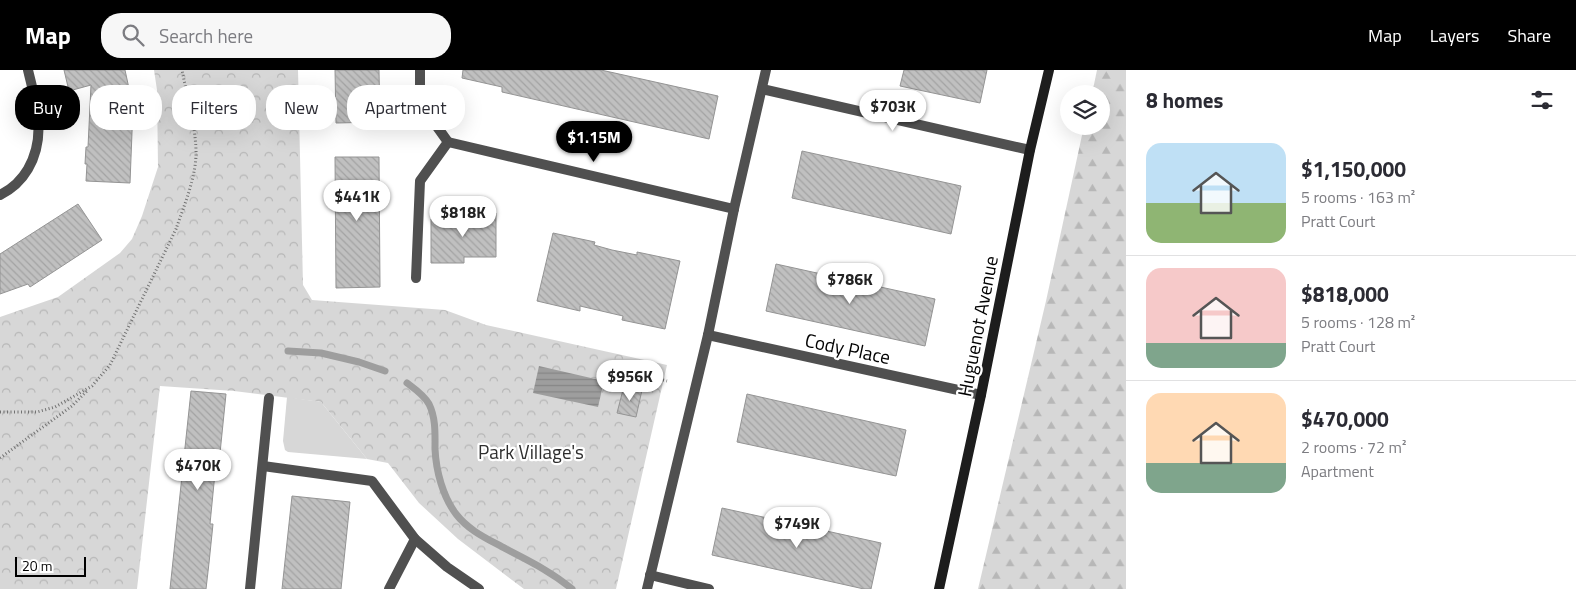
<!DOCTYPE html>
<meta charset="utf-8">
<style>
:root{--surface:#fff;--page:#f7f7f7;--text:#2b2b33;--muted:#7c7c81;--line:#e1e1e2;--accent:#000}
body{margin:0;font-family:"Titillium Web",sans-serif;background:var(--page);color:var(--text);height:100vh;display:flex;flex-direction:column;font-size:19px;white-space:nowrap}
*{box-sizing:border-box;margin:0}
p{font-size:16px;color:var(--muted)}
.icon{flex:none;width:28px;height:28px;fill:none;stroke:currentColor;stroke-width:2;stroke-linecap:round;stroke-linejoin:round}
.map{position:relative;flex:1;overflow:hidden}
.drawer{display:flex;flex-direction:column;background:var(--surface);width:450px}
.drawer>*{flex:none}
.guide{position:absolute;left:15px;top:15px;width:475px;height:45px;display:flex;gap:10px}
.tools{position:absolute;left:1060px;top:15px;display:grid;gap:10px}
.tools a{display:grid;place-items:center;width:50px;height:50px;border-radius:50%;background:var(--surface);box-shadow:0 5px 20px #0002;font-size:25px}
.scale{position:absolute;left:15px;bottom:12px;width:71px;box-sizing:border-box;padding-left:5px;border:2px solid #000;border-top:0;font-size:14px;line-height:18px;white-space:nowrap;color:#000;-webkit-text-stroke:4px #fff;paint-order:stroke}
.price{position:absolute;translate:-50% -42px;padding:0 11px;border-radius:18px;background:#fff;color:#222;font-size:16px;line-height:32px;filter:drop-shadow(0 1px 2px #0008)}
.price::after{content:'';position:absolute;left:50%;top:30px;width:15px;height:11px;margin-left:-8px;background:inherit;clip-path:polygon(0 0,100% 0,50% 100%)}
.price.selected{background:var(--accent);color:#fff}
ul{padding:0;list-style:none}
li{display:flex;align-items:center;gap:15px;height:125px;padding:0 20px}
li+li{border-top:1px solid var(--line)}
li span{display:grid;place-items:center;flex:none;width:140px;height:100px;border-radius:15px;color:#555}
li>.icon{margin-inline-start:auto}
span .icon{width:60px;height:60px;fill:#fffc;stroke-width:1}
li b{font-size:21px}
h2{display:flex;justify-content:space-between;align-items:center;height:60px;padding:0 20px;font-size:21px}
.chip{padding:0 18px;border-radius:20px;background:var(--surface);box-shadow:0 5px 20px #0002;font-size:18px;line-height:45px}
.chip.selected{background:var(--accent);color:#fff}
header{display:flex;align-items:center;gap:30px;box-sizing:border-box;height:70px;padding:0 25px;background:var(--accent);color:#fff}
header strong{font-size:24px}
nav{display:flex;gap:28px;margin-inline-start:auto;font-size:18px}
.search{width:350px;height:45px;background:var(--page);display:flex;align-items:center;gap:12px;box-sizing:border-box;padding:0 18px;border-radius:20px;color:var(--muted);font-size:19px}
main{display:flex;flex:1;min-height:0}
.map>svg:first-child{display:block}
.grass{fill:#d7d7d7}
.forest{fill:url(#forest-firs)}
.park{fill:url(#park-crowns)}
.water{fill:url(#water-rules)}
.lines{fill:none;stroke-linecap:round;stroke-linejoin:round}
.stream{stroke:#9e9e9e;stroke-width:7}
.building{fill:url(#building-back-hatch);stroke:#949494}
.path{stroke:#727272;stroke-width:3;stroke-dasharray:1 2.5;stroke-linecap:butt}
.lane{stroke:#505050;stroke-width:10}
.street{stroke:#505050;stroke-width:10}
.secondary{stroke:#1d1d1d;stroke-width:10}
.labels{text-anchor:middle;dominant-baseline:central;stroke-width:4.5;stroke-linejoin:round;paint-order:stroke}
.street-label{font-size:19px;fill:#000;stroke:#fff}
.park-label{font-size:19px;fill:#2e2e2e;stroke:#fff}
</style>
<header>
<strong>Map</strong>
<div class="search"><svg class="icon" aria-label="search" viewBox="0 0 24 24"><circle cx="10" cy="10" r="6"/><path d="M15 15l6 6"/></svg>Search here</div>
<nav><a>Map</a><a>Layers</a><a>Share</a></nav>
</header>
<main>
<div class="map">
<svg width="1126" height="519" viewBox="0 0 1126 519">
<defs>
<pattern id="forest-firs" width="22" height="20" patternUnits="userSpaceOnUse" patternTransform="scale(1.25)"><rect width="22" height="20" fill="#d7d7d7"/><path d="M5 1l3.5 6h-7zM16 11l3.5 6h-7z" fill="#b7b7b7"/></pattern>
<pattern id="park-crowns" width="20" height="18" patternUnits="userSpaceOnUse" patternTransform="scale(1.25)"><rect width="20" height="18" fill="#d7d7d7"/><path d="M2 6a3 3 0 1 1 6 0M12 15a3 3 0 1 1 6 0" fill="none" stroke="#b7b7b7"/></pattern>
<pattern id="water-rules" width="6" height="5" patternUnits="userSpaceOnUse" patternTransform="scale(1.25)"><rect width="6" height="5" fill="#9e9e9e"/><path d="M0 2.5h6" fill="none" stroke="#868686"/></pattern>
<pattern id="building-back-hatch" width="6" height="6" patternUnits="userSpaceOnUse" patternTransform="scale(1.25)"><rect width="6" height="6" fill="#c0c0c0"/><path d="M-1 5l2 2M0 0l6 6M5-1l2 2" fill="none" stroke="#a3a3a3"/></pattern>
</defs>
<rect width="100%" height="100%" fill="#fff"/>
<!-- grass -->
<polygon class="grass" points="287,327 321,332 367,389 288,382 285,380 283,371"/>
<!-- forest -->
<polygon class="forest" points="1097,0 1126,0 1126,519 978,519 1046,231 1084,56 1101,56 1101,24 1092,24"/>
<!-- park -->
<polygon class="park" points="154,0 298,0 303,215 312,230 445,240 486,255 667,295 616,519 524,519 458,469 419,433 388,393 367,389 321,332 234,321 160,316 137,519 0,519 0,247 58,227 120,183 132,169 142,146 158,97 157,20"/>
<!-- water -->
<polygon class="water" points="539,296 604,311 598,337 533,323"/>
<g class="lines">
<!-- stream -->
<g class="stream">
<polyline points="288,281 321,283 359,292 385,301"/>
<path d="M 407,313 C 415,319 424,325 429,334 C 436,348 435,365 435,379 C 436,401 443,427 456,444 C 469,461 488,469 506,479 C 529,491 552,502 572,519"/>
</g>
</g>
<!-- building -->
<g class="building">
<polygon points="64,0 125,0 133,37 130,113 86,111 87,94 85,94 86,77 88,77 91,15 69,21"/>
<polygon points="335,0 379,0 380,52 336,53"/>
<polygon points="463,0 601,0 718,26 709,69 502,22 502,17 462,8"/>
<polygon points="904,0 987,0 980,33 900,16"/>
<polygon points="802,81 961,116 951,164 792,128"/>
<polygon points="335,87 379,87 380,217 336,218"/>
<polygon points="78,134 102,170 30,217 28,214 0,224 0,184"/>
<polygon points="463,143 496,143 496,187 464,187 464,193 431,193 431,149 464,148"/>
<polygon points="553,163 595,172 594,175 612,180 637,185 637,182 680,191 665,259 622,250 623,246 580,236 580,241 537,231"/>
<polygon points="776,194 935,229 925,276 766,241"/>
<polygon points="624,316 642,320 636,347 617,343"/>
<polygon points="191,321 226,324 218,403 215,403 210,454 213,454 209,493 206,519 170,519"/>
<polygon points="747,324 906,360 896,406 737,372"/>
<polygon points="292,426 350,432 341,519 282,519"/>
<polygon points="722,438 881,473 871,519 864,519 712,485"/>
</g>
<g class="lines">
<!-- path -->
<g class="path">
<polyline points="646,306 667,311"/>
<path d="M 0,342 L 37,342 L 55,337 L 92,316 L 110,295 L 176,159 C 184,136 197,105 196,80 C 195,53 187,26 182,0"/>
<polyline points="0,388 72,336 88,320"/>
</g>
<!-- lane -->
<g class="lane">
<polyline points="416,208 420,111 448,72 420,33 420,0"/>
<polyline points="263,396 372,411 415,469 447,497 479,519"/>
<polyline points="250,519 269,328"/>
<polyline points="389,519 415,469"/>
</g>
<!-- street -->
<g class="street">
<polyline points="762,19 1030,80"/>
<polyline points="448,72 734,139"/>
<path d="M 0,125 C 12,119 21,111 28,99 C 47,66 36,34 28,0"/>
<polyline points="708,265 981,325"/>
<polyline points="650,505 709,519"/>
<polyline points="647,519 708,265 734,139 766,0"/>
</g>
<!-- secondary -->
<polyline class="secondary" points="939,519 981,325 1030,80 1049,0"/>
</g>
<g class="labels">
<!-- street labels -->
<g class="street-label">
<text transform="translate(977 256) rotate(-79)">Huguenot Avenue</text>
<text transform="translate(848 278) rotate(12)">Cody Place</text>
</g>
<!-- park labels -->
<g class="park-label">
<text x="531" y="381">Park Village's</text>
</g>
</g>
</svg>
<div class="tools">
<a><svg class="icon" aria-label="layers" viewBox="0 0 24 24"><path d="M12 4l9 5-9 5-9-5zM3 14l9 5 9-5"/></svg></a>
</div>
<div class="scale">20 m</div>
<b class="price" style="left:893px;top:62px">$703K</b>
<b class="price selected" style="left:594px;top:93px">$1.15M</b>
<b class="price" style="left:357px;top:152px">$441K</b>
<b class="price" style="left:463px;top:168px">$818K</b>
<b class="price" style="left:850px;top:235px">$786K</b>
<b class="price" style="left:630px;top:332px">$956K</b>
<b class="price" style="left:198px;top:421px">$470K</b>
<b class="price" style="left:797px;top:479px">$749K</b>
<div class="guide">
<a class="chip selected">Buy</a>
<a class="chip">Rent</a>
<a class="chip">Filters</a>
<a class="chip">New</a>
<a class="chip">Apartment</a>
</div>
</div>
<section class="drawer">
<h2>8 homes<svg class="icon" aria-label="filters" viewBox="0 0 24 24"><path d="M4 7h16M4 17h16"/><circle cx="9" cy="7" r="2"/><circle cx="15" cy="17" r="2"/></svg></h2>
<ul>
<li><span style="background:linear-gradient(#bfe0f5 60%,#8fb573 0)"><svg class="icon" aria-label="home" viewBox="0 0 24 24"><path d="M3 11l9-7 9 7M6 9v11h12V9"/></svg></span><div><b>$1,150,000</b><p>5 rooms · 163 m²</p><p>Pratt Court</p></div></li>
<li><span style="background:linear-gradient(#f6c9c9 75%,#7fa58c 0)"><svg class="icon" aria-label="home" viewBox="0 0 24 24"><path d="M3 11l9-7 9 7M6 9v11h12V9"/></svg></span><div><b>$818,000</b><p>5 rooms · 128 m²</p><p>Pratt Court</p></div></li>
<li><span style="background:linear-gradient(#ffd9b3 70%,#7fa58c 0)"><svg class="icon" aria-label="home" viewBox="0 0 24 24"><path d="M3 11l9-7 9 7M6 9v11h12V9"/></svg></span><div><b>$470,000</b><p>2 rooms · 72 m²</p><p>Apartment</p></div></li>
</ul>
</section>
</main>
